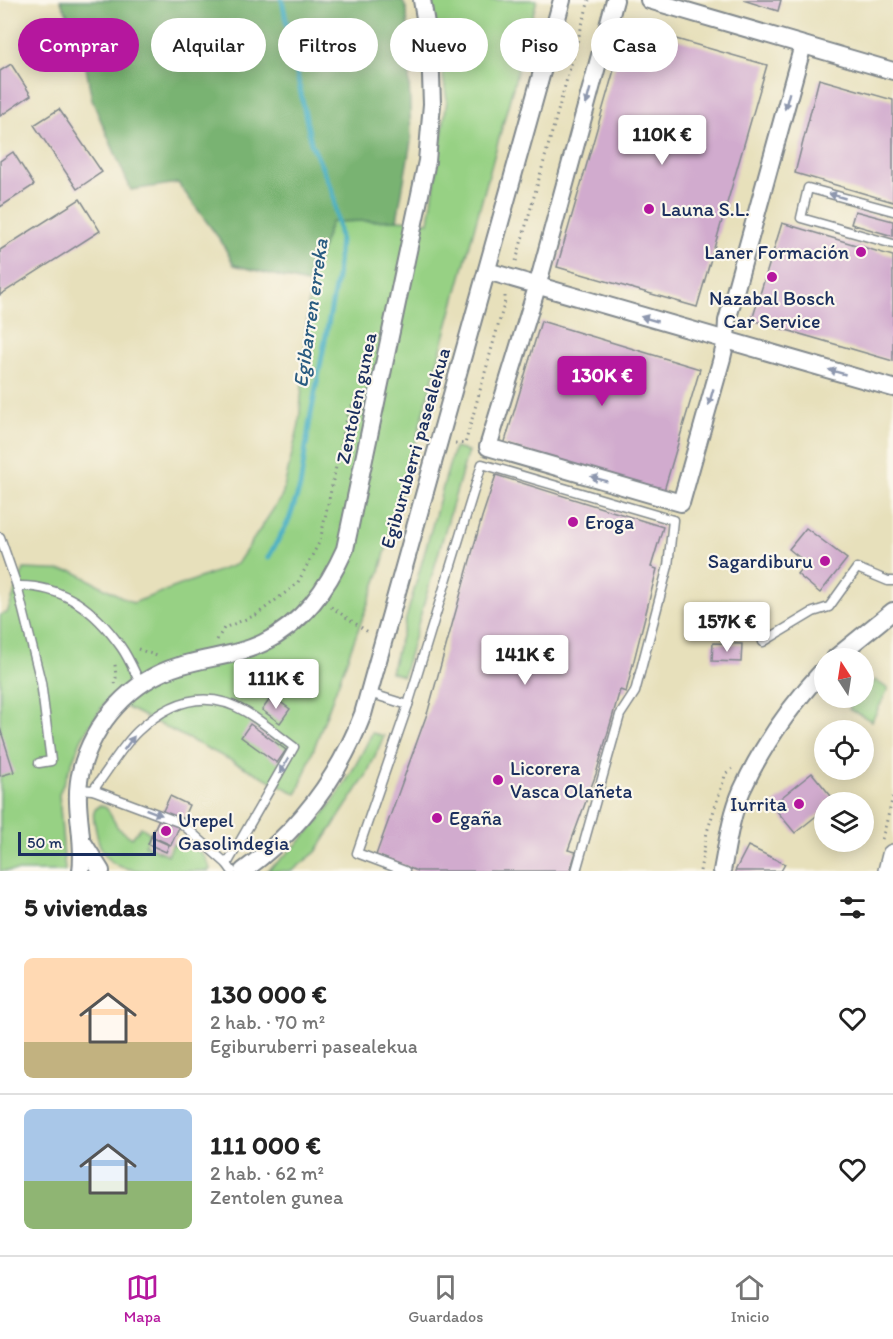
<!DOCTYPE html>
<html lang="es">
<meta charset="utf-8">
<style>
:root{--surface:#fff;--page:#f2f2f2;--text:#222;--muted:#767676;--line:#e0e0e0;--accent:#b5179e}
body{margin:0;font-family:Itim,sans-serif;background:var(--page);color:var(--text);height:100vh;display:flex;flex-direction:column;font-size:22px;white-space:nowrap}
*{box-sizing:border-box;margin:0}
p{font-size:20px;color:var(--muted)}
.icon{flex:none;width:33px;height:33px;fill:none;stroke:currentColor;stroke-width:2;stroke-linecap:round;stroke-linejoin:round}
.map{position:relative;height:871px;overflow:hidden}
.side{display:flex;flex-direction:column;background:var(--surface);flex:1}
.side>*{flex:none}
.banner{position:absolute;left:18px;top:18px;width:858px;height:54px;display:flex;gap:12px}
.needle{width:39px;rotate:348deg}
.buttons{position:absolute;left:814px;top:648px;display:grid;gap:12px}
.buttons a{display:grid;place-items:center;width:60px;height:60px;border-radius:50%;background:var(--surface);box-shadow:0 3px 15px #0003;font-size:30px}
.scale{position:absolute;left:18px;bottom:15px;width:138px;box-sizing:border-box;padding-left:6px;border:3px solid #1b2f5e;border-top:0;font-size:16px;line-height:21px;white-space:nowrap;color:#1b2f5e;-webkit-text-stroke:4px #fbf7ec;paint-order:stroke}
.price{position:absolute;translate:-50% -51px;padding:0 14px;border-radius:6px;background:#fff;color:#222;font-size:20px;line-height:39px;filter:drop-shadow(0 2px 3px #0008)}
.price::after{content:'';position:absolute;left:50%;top:36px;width:18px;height:14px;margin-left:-9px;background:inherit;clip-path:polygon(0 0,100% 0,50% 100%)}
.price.on{background:var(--accent);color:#fff}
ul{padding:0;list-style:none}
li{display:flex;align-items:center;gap:18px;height:150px;padding:0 24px}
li+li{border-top:2px solid var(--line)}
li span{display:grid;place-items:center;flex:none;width:168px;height:120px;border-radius:9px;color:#555}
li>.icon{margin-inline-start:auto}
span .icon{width:72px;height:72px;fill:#fffc;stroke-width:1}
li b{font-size:26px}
h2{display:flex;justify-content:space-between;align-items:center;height:72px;padding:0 24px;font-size:26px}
.tag{padding:0 21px;border-radius:27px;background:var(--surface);box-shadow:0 3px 15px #0003;font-size:21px;line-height:54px}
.tag.on{background:var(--accent);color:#fff}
.tabs{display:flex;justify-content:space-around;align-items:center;height:84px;border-top:2px solid var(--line);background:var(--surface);font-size:16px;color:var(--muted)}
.tabs a{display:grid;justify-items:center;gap:3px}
.tabs .on{color:var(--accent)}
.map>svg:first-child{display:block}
.green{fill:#97d184;stroke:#598071;stroke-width:1.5}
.forest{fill:#79b372;stroke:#4a7168;stroke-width:1.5}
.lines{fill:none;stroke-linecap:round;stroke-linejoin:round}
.stream{stroke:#44aec3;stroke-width:5}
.building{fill:#d1abce}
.service-casing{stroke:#81888c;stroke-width:11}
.minor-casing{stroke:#81888c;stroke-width:20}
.tertiary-casing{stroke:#81888c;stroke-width:24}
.path{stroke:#81888c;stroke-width:3;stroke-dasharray:1.5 4.5;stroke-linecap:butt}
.service{stroke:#fff;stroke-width:8}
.minor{stroke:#fff;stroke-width:16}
.tertiary{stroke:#fff;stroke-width:21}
.oneway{fill:#8d97ae}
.poi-dot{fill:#b5179e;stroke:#fbf7ec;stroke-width:2}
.labels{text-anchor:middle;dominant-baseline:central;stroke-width:4.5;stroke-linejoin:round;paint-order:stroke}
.poi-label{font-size:20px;fill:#1b2f5e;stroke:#fbf7ec;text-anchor:start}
.street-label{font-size:20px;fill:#1b2f5e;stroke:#fbf7ec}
.water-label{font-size:21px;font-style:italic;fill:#295b81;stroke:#fbf7ec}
</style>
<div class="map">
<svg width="893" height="871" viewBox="0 0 893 871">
<rect width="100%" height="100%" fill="#fbf7ec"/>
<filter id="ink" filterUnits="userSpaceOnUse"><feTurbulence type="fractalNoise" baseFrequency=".0167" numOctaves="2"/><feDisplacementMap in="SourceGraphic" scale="12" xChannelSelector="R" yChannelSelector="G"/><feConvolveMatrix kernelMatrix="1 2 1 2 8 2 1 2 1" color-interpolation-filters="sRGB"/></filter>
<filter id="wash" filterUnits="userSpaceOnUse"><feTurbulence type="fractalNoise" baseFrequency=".008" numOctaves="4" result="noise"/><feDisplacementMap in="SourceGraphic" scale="24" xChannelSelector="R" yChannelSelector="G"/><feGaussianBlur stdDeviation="1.35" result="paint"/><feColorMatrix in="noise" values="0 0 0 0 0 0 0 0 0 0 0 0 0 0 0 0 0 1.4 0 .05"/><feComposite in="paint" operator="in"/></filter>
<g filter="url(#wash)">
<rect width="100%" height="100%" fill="#e7e0bb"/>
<!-- green -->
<g class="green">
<polygon points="431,0 537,0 380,571 297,794 108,698 82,738 59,794 65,871 0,871 0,615 7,613 24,569 73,571 133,603 237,564 282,496 299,424 310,284 331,222 397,220 429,222 447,100"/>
<polygon points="454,448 468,451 403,676 391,672"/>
<polygon points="875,680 888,689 872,721 849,709 856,698 864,698 864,688 868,690"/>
<path d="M 372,733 L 384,736 L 366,776 L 316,852 L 292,871 L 267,871 C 318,830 344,791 372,733 Z"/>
<path d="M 100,805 L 106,807 L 118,828 L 132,838 L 141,827 L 150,833 L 145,845 L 168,855 L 173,844 C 194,850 203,846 210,869 L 209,871 C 193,871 177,871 162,871 C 127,871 102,870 96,830 C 94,820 90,811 100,805 Z"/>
</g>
<!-- forest -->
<polygon class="forest" points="60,0 402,0 407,10 411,141 397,220 331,222 310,284 234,265 221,241 178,183 131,190 92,100 81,40"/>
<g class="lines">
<!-- stream -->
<polyline class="stream" points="268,558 289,520 300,487 310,419 337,277 340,238 333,192 311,143 282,0"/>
</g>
<g id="blocks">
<!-- building -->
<g class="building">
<polygon points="743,0 781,0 778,11"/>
<polygon points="627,25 767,65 697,307 557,267"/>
<polygon points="11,64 31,95 0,116 0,71"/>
<polygon points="819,79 893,100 893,202 795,173"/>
<polygon points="59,109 102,172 77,189 34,125"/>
<polygon points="13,152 34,185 0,207 0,161"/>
<polygon points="80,199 100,231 0,295 0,250"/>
<polygon points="855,211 893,221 893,236 851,224"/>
<polygon points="782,223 893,256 893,361 752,320"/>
<polygon points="541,321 700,369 663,494 504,445"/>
<polygon points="496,475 663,527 651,567 657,569 626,692 620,690 596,774 568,850 576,852 570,871 417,871 376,855 428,711 482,517"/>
<polygon points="806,528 847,559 820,593 797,574 806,563 789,549"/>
<polygon points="713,643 742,644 741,662 712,661"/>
<polygon points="272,696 290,709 280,723 262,710"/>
<polygon points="250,724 286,750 277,763 241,737"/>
<polygon points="0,728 14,772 0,776"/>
<polygon points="812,773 835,801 825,802 825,809 795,833 772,805"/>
<polygon points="170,796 189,805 171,845 151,836"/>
<polygon points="151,837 169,845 166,852 148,844"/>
<polygon points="748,846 785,864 781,871 735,871"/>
</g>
</g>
</g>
<g filter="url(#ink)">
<use href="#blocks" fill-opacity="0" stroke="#81888c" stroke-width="1.5"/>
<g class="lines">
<!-- service casing -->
<g class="service-casing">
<g id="service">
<polyline points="893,211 808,188 801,218 893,244"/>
<polyline points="0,537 17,586 41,682 51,761 39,763"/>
<path d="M 17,586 C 63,585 95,610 121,647 C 129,658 135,673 141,685"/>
<polyline points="763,642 813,612 829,607 857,568 888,581 893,581"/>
<polyline points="369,693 408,705"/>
<polyline points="78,789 93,790 181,823 227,864 232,871"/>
<path d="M 93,790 C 108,771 121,747 138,731 C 170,701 206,688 246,712 C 263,722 279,736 294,747 L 227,864"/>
<polyline points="405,871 357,853 408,705 482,464 673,520 668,566 635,692 620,715 576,871"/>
</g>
</g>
<!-- minor casing -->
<g class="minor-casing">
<g id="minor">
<polyline points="615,0 537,287 488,447 681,503 722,358 726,340 727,321 803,45"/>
<polyline points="649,0 893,71"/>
<polyline points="487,271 893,388"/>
<polyline points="835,658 893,611"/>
<polyline points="84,844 101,871"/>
<path d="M 81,871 C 86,838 72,805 81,771 C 93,723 131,680 179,666 C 207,657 236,656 263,643 C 303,623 327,589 345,549 L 427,161 L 432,104 L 430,48 L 422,0"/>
<path d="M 243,871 C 299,831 338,779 363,714 L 562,0"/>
<path d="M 722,871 C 727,845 731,815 742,790 C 762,746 792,704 825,668"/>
</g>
</g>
<!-- tertiary casing -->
<g class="tertiary-casing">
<polyline id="tertiary" points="889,871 893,855"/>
</g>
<!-- path -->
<g class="path">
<polyline points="516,261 589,0"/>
<polyline points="455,443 465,444 505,301 505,293"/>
<polyline points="331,607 368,632"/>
<polyline points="217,640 224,628 256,615 297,584 320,541 349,407 358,403"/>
<polyline points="138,649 157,656"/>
<polyline points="114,684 116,678 115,664"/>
<polyline points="882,839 893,797"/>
<polyline points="700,871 707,832 726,773 732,769"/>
</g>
<!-- service -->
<use href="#service" class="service"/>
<!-- minor -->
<use href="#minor" class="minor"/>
<!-- tertiary -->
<use href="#tertiary" class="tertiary"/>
</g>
<!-- one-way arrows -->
<defs><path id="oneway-solid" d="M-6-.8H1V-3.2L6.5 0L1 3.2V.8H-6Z" transform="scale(1.5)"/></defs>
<g class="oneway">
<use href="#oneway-solid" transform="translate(588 97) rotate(105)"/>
<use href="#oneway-solid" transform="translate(787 101) rotate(105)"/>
<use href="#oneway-solid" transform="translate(837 196) rotate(-164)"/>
<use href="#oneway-solid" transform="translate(649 319) rotate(-164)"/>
<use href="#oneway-solid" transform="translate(837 372) rotate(-164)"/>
<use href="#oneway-solid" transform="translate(711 397) rotate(106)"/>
<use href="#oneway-solid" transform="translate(599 479) rotate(-164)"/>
<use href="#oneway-solid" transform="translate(129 743) rotate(-53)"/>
<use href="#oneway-solid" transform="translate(284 766) rotate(120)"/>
<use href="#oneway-solid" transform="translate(154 812) rotate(21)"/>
</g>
</g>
<!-- markers -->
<g class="poi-dot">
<circle cx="649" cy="209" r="6"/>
<circle cx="861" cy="252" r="6"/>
<circle cx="772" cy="277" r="6"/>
<circle cx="573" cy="522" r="6"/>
<circle cx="825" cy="561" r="6"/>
<circle cx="498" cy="780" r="6"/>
<circle cx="799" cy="804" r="6"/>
<circle cx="437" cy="818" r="6"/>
<circle cx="166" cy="831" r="6"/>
</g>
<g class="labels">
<!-- poi labels -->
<g class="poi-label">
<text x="661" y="209">Launa S.L.</text>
<text x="849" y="252" text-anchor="end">Laner Formación</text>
<text x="772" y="298" text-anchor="middle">Nazabal Bosch<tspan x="772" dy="23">Car Service</tspan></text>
<text x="585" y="522">Eroga</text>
<text x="813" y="561" text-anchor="end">Sagardiburu</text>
<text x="510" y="768">Licorera<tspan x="510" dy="23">Vasca Olañeta</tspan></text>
<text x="787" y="804" text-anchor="end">Iurrita</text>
<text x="449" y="818">Egaña</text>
<text x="178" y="820">Urepel<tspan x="178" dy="23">Gasolindegia</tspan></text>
</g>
<!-- street labels -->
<g class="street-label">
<text transform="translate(356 398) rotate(-78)">Zentolen gunea</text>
<text transform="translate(415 448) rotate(-74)">Egiburuberri pasealekua</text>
</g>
<!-- water labels -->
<g class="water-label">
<text transform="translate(310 313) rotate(-82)">Egibarren erreka</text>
</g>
</g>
</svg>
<div class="buttons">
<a><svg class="needle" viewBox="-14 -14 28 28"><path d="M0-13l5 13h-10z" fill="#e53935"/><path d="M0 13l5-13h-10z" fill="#767676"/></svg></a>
<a><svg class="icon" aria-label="locate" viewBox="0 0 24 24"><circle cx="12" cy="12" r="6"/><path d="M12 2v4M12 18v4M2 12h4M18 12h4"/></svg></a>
<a><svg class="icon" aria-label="layers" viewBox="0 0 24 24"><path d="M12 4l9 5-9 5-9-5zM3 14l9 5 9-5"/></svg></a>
</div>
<div class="scale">50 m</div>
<b class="price" style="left:662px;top:166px">110K €</b>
<b class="price on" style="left:602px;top:407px">130K €</b>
<b class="price" style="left:727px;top:653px">157K €</b>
<b class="price" style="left:525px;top:686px">141K €</b>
<b class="price" style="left:276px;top:710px">111K €</b>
<div class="banner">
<a class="tag on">Comprar</a>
<a class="tag">Alquilar</a>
<a class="tag">Filtros</a>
<a class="tag">Nuevo</a>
<a class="tag">Piso</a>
<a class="tag">Casa</a>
</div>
</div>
<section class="side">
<h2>5 viviendas<svg class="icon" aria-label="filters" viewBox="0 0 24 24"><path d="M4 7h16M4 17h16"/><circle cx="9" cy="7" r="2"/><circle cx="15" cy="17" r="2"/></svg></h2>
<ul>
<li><span style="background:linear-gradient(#ffd9b3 70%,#c2b280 0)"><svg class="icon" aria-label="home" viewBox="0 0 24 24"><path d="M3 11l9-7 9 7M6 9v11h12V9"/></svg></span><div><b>130 000 €</b><p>2 hab. · 70 m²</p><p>Egiburuberri pasealekua</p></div><svg class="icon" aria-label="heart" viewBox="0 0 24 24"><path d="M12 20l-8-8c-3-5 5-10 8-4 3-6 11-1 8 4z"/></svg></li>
<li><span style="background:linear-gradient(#a9c7e8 60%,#8fb573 0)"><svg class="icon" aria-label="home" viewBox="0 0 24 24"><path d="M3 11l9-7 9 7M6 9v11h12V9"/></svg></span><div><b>111 000 €</b><p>2 hab. · 62 m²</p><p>Zentolen gunea</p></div><svg class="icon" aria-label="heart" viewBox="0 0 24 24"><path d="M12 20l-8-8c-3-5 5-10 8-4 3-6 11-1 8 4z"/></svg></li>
</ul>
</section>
<nav class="tabs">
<a class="on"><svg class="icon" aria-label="map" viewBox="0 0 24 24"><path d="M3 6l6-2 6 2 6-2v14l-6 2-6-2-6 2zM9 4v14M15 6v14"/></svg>Mapa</a>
<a><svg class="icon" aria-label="saved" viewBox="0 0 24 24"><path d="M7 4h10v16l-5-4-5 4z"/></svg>Guardados</a>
<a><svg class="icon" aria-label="home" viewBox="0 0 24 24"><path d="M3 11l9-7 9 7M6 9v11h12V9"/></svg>Inicio</a>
</nav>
